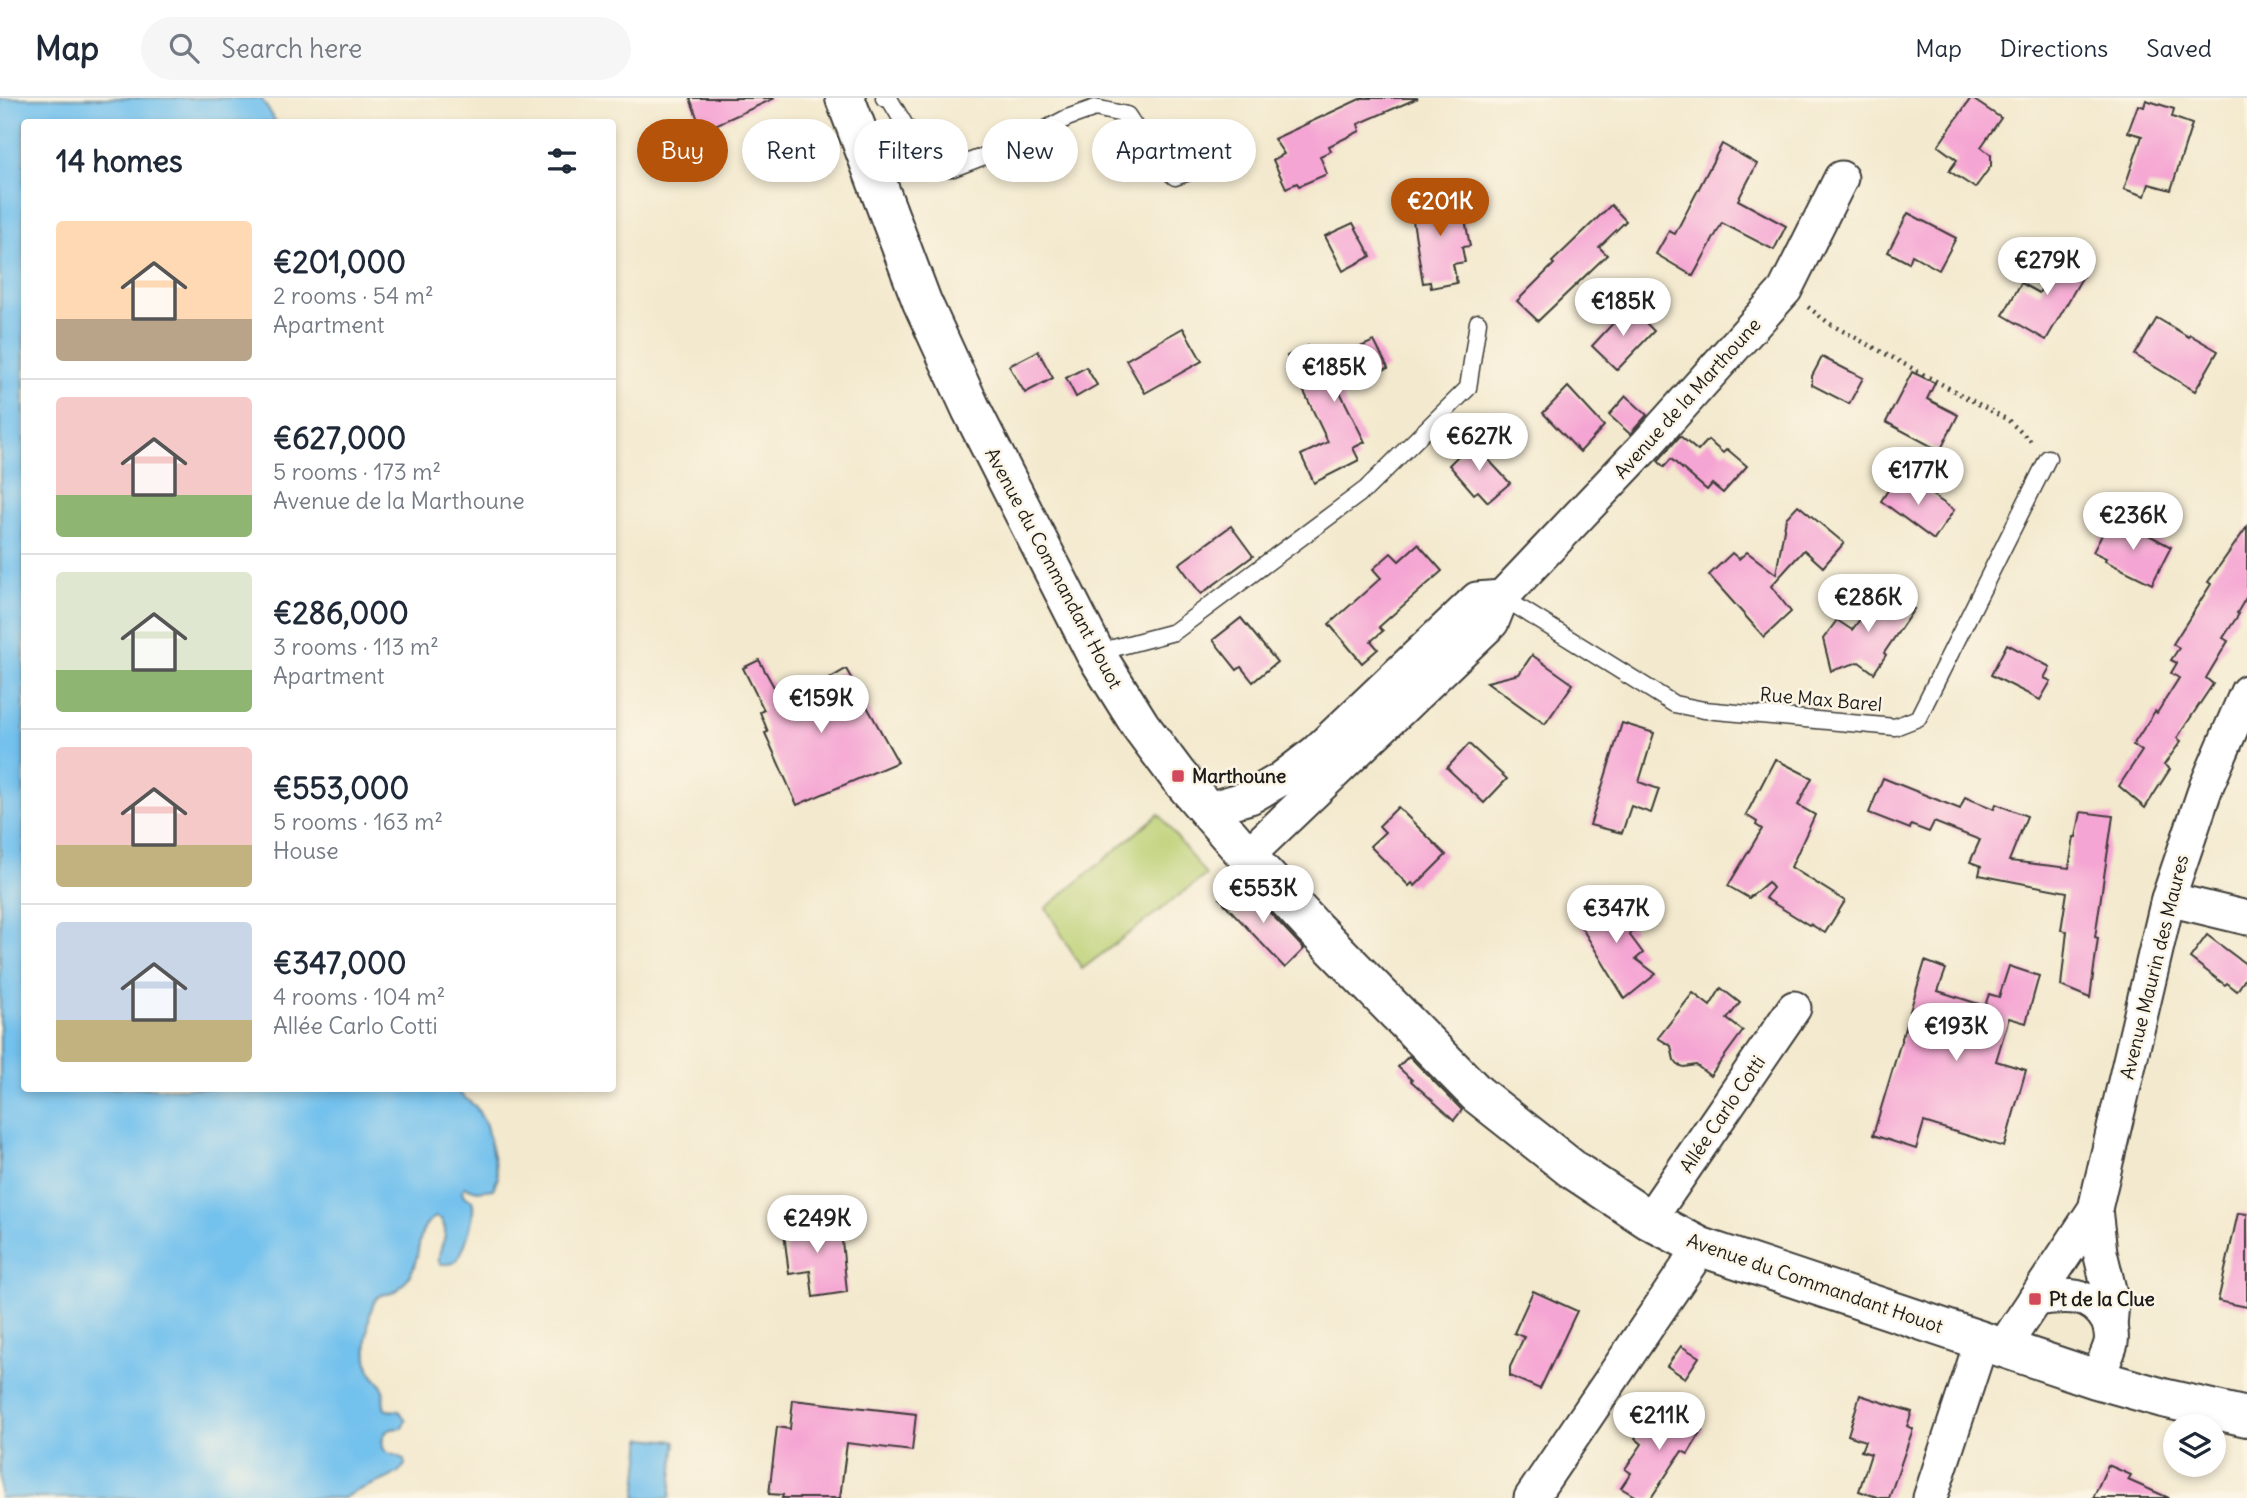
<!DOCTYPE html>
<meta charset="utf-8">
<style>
:root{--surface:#fff;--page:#f6f6f7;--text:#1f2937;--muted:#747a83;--line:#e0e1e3;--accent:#b45309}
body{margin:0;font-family:Delius,sans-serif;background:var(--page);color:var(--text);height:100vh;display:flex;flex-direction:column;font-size:26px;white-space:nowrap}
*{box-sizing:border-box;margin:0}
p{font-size:23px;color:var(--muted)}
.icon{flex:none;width:38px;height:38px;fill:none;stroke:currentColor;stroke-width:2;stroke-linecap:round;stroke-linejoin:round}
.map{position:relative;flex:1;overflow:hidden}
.sheet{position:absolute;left:21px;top:21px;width:595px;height:973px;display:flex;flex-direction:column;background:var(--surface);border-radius:7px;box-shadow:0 4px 10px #0003}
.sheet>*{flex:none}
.top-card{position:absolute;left:637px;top:21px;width:665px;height:63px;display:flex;gap:14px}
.fabs{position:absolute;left:2163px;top:1316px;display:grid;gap:14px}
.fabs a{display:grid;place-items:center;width:63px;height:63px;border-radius:50%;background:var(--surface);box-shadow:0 4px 10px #0003;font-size:35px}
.price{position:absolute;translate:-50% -60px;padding:0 16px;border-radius:24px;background:#fff;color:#222;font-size:23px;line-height:46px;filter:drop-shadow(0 2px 4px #0008)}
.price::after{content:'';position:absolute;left:50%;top:42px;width:21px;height:16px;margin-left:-10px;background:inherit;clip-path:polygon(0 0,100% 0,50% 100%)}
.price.active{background:var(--accent);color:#fff}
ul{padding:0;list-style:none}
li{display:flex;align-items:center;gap:21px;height:175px;padding:0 35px}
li+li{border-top:2px solid var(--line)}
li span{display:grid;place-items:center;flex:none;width:196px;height:140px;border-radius:7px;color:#555}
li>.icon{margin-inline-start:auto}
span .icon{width:84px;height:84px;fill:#fffc;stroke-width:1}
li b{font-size:30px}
h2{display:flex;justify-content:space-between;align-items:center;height:84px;padding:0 35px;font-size:30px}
.tag{padding:0 24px;border-radius:32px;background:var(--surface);box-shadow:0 4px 10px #0003;font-size:24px;line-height:63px}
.tag.active{background:var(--accent);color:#fff}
header{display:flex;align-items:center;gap:42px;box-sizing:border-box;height:98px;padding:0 35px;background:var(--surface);border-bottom:2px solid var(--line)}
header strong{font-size:33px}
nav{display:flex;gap:38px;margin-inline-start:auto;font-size:24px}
.search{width:490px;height:63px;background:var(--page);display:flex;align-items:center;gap:18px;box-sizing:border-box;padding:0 24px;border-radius:38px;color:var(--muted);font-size:26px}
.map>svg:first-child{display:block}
.green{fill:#bacf72;stroke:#6b7647;stroke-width:2}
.water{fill:#73c1ed;stroke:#486e84;stroke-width:2}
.building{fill:#f5a5d3}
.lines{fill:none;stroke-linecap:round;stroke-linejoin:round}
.service-casing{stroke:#3c3b37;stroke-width:19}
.minor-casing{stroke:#3c3b37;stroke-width:37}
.secondary-casing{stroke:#3c3b37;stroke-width:42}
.path{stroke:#3c3b37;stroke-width:4.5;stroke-dasharray:2 5;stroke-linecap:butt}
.service{stroke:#fff;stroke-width:16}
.minor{stroke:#fff;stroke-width:33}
.secondary{stroke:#fff;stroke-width:38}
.poi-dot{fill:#d1495b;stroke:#fcf5e5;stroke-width:2.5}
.labels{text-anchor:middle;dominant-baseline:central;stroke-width:5;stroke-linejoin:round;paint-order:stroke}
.street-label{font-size:19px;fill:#1c1c1c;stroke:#fcf5e5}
.poi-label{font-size:19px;font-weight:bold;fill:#1c1c1c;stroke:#fcf5e5;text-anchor:start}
</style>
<header>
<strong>Map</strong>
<div class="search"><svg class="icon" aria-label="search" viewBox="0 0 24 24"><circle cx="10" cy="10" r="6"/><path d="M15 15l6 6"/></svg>Search here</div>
<nav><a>Map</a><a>Directions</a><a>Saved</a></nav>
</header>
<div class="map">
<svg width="2247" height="1400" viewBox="0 0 2247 1400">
<rect width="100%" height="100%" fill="#fcf5e5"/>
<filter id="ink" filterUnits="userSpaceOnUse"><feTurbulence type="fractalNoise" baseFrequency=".0143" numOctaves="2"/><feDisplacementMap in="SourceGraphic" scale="14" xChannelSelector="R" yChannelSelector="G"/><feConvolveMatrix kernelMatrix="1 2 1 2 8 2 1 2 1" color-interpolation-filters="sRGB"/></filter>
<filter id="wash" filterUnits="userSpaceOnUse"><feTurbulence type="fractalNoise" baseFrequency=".00686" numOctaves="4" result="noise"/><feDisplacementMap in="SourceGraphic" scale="28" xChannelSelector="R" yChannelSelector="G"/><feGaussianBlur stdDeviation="1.57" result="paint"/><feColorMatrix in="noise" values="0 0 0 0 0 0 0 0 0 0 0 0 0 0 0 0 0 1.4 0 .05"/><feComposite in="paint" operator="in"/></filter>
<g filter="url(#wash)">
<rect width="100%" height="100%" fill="#f3e9ce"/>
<!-- green -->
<polygon class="green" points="1159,716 1206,777 1082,871 1046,810"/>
<!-- water -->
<g class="water">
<path d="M 0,0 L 261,0 L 276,24 L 24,24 L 24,990 L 453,990 L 476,1009 L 486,1027 L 498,1080 L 493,1091 L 477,1093 L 465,1089 L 462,1093 L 464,1098 L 472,1102 C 477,1113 464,1159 453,1165 C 450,1166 444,1166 441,1166 L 439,1164 C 437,1146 452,1141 441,1121 L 436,1119 C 416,1127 421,1154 413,1171 C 408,1181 402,1191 392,1195 C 386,1197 381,1195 377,1200 C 367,1212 363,1261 371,1274 C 374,1281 381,1283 383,1291 C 385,1299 381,1305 386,1312 L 399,1313 L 406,1322 L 402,1330 C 394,1331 385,1330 383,1340 C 379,1361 398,1353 404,1362 C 405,1363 405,1366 405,1367 C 391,1386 364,1385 344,1400 L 0,1400 Z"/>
<polygon points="642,1340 676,1343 670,1400 636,1400"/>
</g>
<g id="blocks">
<!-- building -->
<g class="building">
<polygon points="690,0 775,0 702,33"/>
<polygon points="1362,0 1418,0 1358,26 1360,33 1329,48 1331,53 1320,58 1327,76 1299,88 1297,85 1286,90 1273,62 1284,56 1274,41"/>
<polygon points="1971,0 2001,20 1981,49 1991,57 1991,68 1975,90 1949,73 1957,62 1938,48"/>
<polygon points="2146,2 2174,11 2172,19 2192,26 2171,92 2149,86 2145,98 2124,91 2142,38 2128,34 2138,7 2144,9"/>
<polygon points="1722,46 1757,66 1738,102 1786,128 1774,152 1722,125 1693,178 1656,156 1669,133 1675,136"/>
<polygon points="1460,95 1470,148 1462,149 1465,164 1453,166 1457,185 1431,190 1430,184 1423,185 1410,104"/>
<polygon points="1611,107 1626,123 1599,149 1607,157 1538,223 1517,203 1554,166 1552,164"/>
<polygon points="1908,115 1956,140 1939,172 1912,157 1909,165 1888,154"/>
<polygon points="1353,125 1371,158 1343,173 1325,138"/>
<polygon points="2062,156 2070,156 2090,166 2046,242 2003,217 2021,185 2039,195"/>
<polygon points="1629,208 1654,233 1617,272 1592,248"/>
<polygon points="2157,220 2189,239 2190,237 2218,253 2195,293 2135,257"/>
<polygon points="1183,230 1202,263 1145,295 1126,262"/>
<polygon points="1374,243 1388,270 1338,290 1365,344 1353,350 1359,362 1314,385 1301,357 1328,344 1287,258 1308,248 1316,263 1324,259 1326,264"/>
<polygon points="1038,253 1053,280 1025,295 1009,268"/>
<polygon points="1822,259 1863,280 1849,306 1812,287 1812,278"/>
<polygon points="1086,269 1097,287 1076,299 1066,280"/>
<polygon points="1912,274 1935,285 1927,301 1958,317 1940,353 1886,324"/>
<polygon points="1568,289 1604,328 1580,354 1543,315"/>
<polygon points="1626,298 1647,317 1630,336 1609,317"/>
<polygon points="1680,338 1698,353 1708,342 1723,355 1727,351 1747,368 1723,395 1712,386 1707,392 1671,361 1664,369 1658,363"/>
<polygon points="1472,344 1510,385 1488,404 1478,393 1474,396 1449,367"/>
<polygon points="1898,377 1909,384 1912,383 1954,412 1934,442 1881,403"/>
<polygon points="1798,407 1844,445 1823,469 1804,452 1771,488 1791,514 1764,539 1709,477 1732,455 1739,461 1747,454 1776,476 1786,420"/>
<polygon points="2125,424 2171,449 2152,486 2105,463 2106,460 2093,454 2105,431 2113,435 2118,426 2123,428"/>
<polygon points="1231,428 1253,458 1201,496 1179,466"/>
<polygon points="2247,429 2247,498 2237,515 2239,516 2223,540 2228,543 2206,580 2213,586 2177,640 2181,643 2164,667 2170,671 2145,710 2119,688 2142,653 2133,647 2155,613 2157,615 2179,580 2171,575 2177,565 2171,562 2179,550 2173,546 2211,486 2208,484"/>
<polygon points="1418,446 1442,473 1379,529 1383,533 1371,543 1378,551 1362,565 1329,526 1381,480 1373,471 1391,455 1399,463"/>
<polygon points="1884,489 1914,511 1884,555 1886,557 1874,575 1859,564 1831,573 1823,541 1837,522 1852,532"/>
<polygon points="1241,520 1277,564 1253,584 1241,569 1237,572 1213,542"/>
<polygon points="2007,546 2050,569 2044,580 2051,583 2040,602 1991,577"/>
<polygon points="1532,557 1573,586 1545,626 1487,584 1519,576"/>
<polygon points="759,562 784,607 846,571 898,664 797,707 765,635 768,634 760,614 764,612 743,570"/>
<polygon points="1622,625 1654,635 1639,684 1659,691 1651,715 1631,708 1622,735 1590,727"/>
<polygon points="1469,646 1507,681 1484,705 1447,670"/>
<polygon points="1775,661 1812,680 1798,707 1815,717 1791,769 1845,803 1825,835 1810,826 1809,827 1765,800 1773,790 1768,784 1749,800 1728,788 1762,731 1756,727 1757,724 1746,717"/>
<polygon points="1883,680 1960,711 1965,699 1994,711 1996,706 2027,718 2009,763 2069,770 2074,739 2076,739 2081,714 2113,718 2095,839 2098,840 2090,900 2061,888 2067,833 2061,832 2067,794 1979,777 1981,768 1970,764 1980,742 1934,724 1929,734 1911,727 1910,731 1869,715"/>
<polygon points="1398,709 1446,757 1415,788 1412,785 1409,788 1370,748 1385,734 1379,728"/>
<polygon points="1242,785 1304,851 1285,870 1220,801"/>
<polygon points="1612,794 1627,816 1624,818 1634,832 1629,836 1643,855 1636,861 1656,876 1625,901 1577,822"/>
<polygon points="2207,837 2247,867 2247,878 2237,893 2227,885 2225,887 2190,860"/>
<polygon points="1925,863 1946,871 1938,893 1985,908 1989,896 1999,899 2009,868 2039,878 2026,925 2009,920 1996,963 2026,972 2004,1049 1924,1024 1916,1051 1873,1037"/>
<polygon points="1721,890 1740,905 1727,921 1743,933 1710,978 1696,967 1684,969 1678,967 1674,962 1671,948 1658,940 1693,895 1710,908"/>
<polygon points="1409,958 1462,1012 1454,1022 1411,983 1412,982 1398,969"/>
<polygon points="2238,1115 2247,1116 2247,1209 2218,1203"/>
<polygon points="829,1120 830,1133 841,1132 847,1194 813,1199 810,1173 789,1176 783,1127"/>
<polygon points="1533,1193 1577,1213 1540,1291 1510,1278 1510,1269 1524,1239 1514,1235"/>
<polygon points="1681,1248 1699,1259 1685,1280 1667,1268"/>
<polygon points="1860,1297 1912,1314 1907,1328 1913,1331 1889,1400 1880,1400 1859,1393 1871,1356 1861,1353 1865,1343 1848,1337"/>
<polygon points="793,1302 916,1316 912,1353 847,1345 840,1400 782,1400 783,1397 769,1396 777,1329 790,1331"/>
<polygon points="1671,1310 1703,1331 1688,1356 1682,1353 1651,1400 1638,1400 1621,1390 1631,1375 1625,1371 1642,1346 1635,1340 1651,1316 1662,1323"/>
<polygon points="2108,1367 2131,1377 2128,1382 2169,1400 2093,1400"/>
</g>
</g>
</g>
<g filter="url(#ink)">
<use href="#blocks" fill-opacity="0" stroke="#3c3b37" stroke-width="2"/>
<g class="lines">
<!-- service casing -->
<g class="service-casing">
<g id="service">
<polyline points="884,0 890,2 909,34 922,62 934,71 953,70 1019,45 1067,20 1095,10 1127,17 1158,64 1175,79 1220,63"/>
<polyline points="1502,499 1674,606 1704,612 1895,629 1918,620 2048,360"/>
<polyline points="1095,555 1174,534 1366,391 1468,290 1478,224"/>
</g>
</g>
<!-- minor casing -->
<g class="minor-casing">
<g id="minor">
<polyline points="1211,716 1222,707 1250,699 1281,681 1316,654 1477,501 1502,499"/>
<polyline points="1247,758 1492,524 1502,499 1647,346 1785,192 1841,80"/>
<polyline points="2168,801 2247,820"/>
<polyline points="2095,1111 2100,1154 2112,1204 2110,1229"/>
<polyline points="1649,1122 1794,910"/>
<path d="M 2035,1201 C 2064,1197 2092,1193 2108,1223 C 2111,1230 2112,1238 2111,1245 C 2108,1257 2101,1269 2096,1281"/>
<polyline points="2006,1251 2012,1236 2095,1111 2168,801 2206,689 2247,594"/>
<polyline points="1531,1400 1701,1149"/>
<polyline points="1930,1400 1982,1242"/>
</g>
</g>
<!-- secondary casing -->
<g class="secondary-casing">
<polyline id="secondary" points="845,0 922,204 972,313 1095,555 1140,627 1178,678 1247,758 1313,829 1477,996 1572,1071 1649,1122 1701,1149 2096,1281 2163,1300 2247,1319"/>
</g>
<!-- path -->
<polyline class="path" points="1808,209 1830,226 2008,322 2033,345"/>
<!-- service -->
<use href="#service" class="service"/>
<!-- minor -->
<use href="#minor" class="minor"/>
<!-- secondary -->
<use href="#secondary" class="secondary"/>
</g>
</g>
<!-- markers -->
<g class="poi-dot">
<rect x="1171" y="671" width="14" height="14" rx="3.5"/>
<rect x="2028" y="1194" width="14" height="14" rx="3.5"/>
</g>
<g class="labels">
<!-- street labels -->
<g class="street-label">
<text transform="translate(1687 300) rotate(-48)">Avenue de la Marthoune</text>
<text transform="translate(1054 470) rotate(62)">Avenue du Commandant Houot</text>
<text transform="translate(1821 601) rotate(5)">Rue Max Barel</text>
<text transform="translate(2154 869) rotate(-76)">Avenue Maurin des Maures</text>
<text transform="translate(1722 1016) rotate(-56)">Allée Carlo Cotti</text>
<text transform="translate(1815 1185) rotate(19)">Avenue du Commandant Houot</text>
</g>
<!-- poi labels -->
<g class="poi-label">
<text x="1192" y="678">Marthoune</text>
<text x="2049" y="1201">Pt de la Clue</text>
</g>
</g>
</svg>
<div class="fabs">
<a><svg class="icon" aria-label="layers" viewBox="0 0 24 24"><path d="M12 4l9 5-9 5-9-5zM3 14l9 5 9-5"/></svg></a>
</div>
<b class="price active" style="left:1440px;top:140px">€201K</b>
<b class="price" style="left:2047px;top:199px">€279K</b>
<b class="price" style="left:1623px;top:240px">€185K</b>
<b class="price" style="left:1334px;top:306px">€185K</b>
<b class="price" style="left:1479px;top:375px">€627K</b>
<b class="price" style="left:1918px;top:409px">€177K</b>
<b class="price" style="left:2133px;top:454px">€236K</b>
<b class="price" style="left:1868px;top:536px">€286K</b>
<b class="price" style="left:821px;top:637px">€159K</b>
<b class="price" style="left:1263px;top:827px">€553K</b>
<b class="price" style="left:1616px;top:847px">€347K</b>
<b class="price" style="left:1956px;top:965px">€193K</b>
<b class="price" style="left:817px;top:1157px">€249K</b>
<b class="price" style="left:1659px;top:1354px">€211K</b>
<div class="top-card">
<a class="tag active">Buy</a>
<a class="tag">Rent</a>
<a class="tag">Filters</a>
<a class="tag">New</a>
<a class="tag">Apartment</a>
</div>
<section class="sheet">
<h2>14 homes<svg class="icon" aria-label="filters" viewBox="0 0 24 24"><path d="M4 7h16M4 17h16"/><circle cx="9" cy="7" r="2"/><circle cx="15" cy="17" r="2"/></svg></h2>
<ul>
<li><span style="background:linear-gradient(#ffd9b3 70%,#b9a48a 0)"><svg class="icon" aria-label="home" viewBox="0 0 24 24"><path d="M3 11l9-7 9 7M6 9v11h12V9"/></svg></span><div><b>€201,000</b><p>2 rooms · 54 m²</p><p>Apartment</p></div></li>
<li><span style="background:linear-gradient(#f6c9c9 70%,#8fb573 0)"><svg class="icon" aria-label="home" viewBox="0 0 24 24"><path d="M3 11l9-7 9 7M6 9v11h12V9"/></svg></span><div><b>€627,000</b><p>5 rooms · 173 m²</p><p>Avenue de la Marthoune</p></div></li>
<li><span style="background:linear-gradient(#dfe7d0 70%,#8fb573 0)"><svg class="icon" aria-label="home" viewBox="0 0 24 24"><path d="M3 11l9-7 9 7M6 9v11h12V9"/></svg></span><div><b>€286,000</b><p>3 rooms · 113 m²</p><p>Apartment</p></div></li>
<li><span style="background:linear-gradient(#f6c9c9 70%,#c2b280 0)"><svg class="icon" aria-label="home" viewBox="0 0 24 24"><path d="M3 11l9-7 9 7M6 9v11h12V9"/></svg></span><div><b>€553,000</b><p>5 rooms · 163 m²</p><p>House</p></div></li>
<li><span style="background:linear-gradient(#c9d6e8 70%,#c2b280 0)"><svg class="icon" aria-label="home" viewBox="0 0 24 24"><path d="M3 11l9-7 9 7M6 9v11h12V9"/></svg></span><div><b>€347,000</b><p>4 rooms · 104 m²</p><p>Allée Carlo Cotti</p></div></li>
</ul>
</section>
</div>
